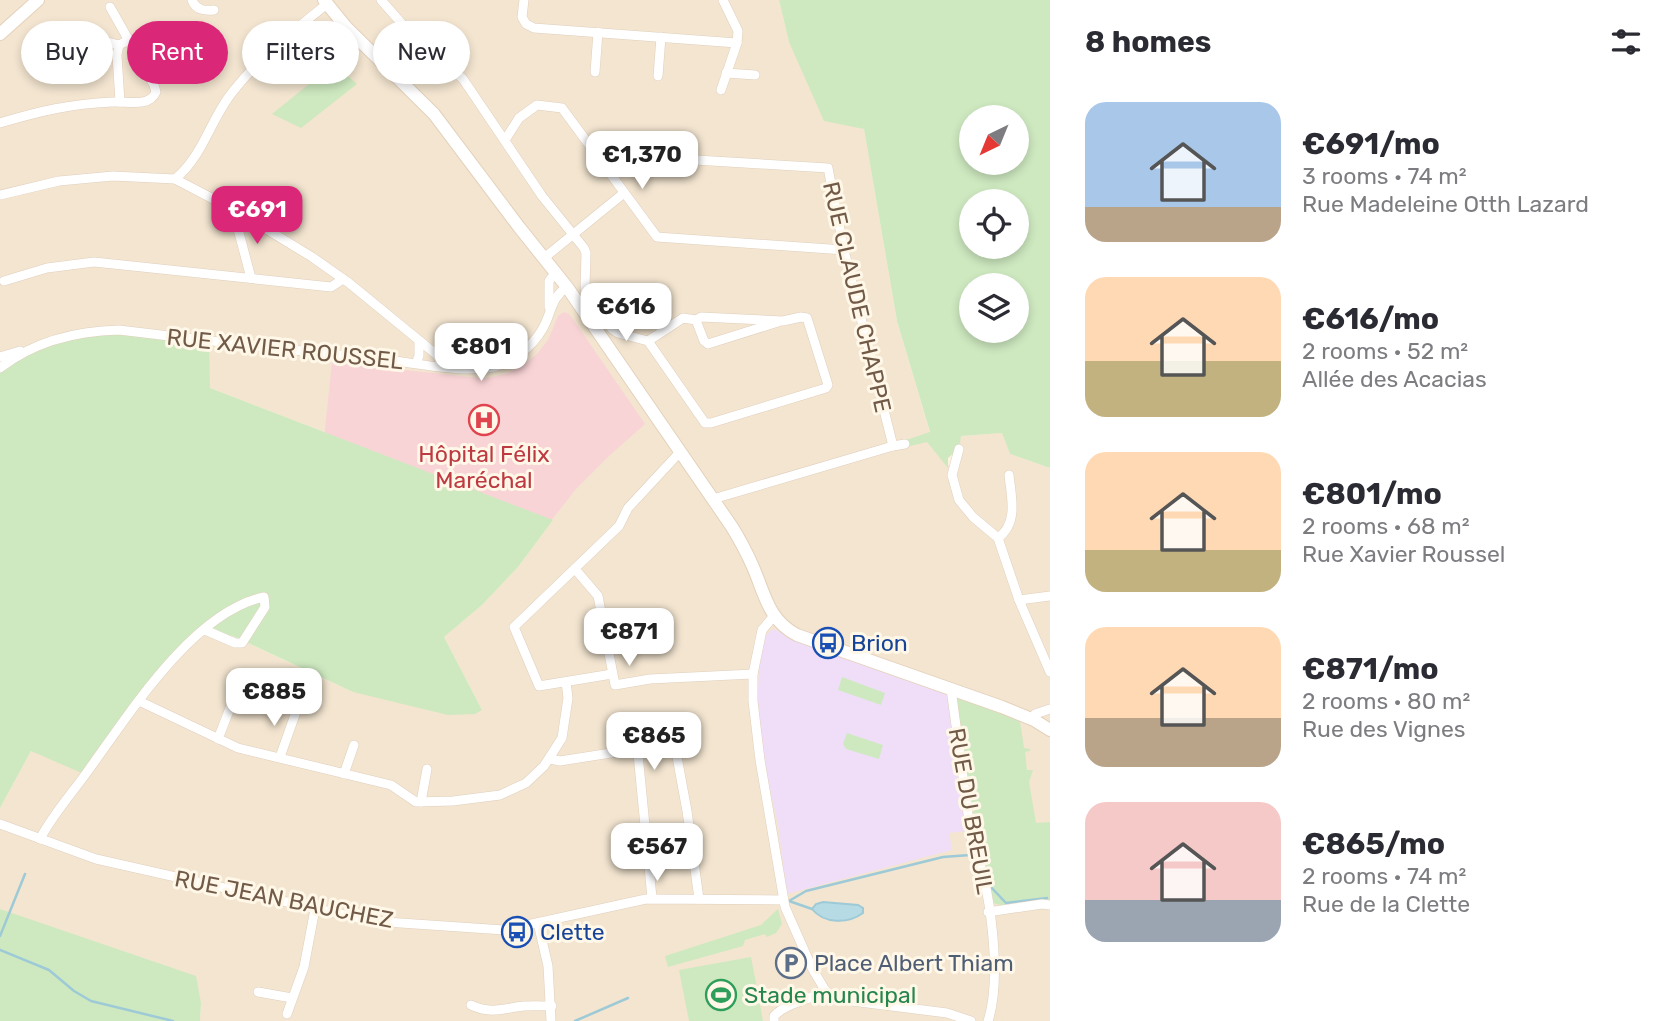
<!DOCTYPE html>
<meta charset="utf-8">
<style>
:root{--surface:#fff;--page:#f2f2f3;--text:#2b2b33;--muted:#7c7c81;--accent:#db2777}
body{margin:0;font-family:Rubik,sans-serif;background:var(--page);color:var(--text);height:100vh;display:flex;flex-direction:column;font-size:26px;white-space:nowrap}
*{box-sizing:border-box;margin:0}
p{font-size:23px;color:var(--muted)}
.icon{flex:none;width:38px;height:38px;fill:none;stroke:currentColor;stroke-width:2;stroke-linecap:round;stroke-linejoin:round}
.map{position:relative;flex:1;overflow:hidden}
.details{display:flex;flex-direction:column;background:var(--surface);width:630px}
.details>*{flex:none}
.banner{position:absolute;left:21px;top:21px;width:665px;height:63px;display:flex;gap:14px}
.needle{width:46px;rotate:223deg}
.fabs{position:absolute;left:959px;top:105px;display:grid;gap:14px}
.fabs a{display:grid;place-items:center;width:70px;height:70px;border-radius:50%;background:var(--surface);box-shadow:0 4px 10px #0003;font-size:35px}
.price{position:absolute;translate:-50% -60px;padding:0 16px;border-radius:14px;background:#fff;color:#222;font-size:23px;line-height:46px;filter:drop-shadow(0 2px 4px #0008)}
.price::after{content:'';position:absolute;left:50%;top:42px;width:21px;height:16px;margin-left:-10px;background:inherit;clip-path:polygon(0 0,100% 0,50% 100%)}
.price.selected{background:var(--accent);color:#fff}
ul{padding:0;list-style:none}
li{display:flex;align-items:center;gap:21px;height:175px;padding:0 35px}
li span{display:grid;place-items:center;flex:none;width:196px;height:140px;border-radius:21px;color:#555}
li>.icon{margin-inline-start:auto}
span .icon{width:84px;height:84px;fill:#fffc;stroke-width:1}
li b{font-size:30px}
h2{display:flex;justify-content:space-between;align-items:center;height:84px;padding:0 35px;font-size:30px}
.pill{padding:0 24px;border-radius:32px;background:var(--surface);box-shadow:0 4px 10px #0003;font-size:24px;line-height:63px}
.pill.selected{background:var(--accent);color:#fff}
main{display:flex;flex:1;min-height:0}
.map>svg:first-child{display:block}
.residential{fill:#f3e5d0}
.education{fill:#f0def8}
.medical{fill:#f9d4d6}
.green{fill:#cee9c0;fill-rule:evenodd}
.water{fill:#b6dbe4;stroke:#9dcad6;stroke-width:2}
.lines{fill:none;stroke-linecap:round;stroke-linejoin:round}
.stream{stroke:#9dcad6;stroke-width:2.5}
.street-casing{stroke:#e0cfbd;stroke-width:10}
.secondary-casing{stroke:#e4d1bb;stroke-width:14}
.street{stroke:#fff;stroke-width:9}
.secondary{stroke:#fff;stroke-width:12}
.labels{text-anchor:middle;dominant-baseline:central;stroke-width:6;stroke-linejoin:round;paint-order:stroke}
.street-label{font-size:23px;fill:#725a48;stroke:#fff7e7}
.health-label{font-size:23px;fill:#be3a42;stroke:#fff7e7}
.transit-label{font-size:23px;fill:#164399;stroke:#fff7e7;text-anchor:start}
.service-label{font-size:23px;fill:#4e5e75;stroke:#fff7e7;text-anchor:start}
.leisure-label{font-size:23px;fill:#27864d;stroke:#fff7e7;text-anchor:start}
</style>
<main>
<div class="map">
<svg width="1050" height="1021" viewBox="0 0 1050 1021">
<rect width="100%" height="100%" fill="#fcf3e1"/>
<!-- residential -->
<polygon class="residential" points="0,0 779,0 789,42 864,129 897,321 930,433 931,441 947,465 952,466 961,436 1002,433 1010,454 1050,468 1050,1021 200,1021 201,1003 0,909 0,808 31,751 144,690 209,625 353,692 482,710 444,637 482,605 518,567 553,520 210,388 0,368"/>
<!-- education -->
<polygon class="education" points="773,629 948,691 967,831 949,833 952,850 787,894 778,824 763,758 757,707 760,653 765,636"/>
<!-- medical -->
<polygon class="medical" points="564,312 569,314 575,322 645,424 609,456 576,489 543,531 324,439 332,362 469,377 487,378 506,374 522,366 537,354 548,340 558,316"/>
<!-- green -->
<g class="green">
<path d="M 779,0 L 1050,0 L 1050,468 L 1010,454 L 1002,433 L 961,436 L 959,449 L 948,458 L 948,468 L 927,442 L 906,447 L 903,441 L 930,432 L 897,321 L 864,129 L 824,121 L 789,42 ZM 971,117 L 1017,117 L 1017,163 L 971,163 ZM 971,201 L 1017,201 L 1017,247 L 971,247 ZM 971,285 L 1017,285 L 1017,331 L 971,331 Z"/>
<polygon points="334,64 357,84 301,128 272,114"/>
<polygon points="102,330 209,341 210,388 553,520 518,567 482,605 444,637 482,710 475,714 448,715 353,692 233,636 225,635 209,625 144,690 84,774 31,751 0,808 0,368 28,349"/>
<polygon points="842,677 885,693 881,705 838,690"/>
<polygon points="956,696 1020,721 1024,748 1030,749 1030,751 1025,752 1027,770 1033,770 1029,782 1036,823 1050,822 1050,903 1000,905 993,903 990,898 986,862 978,842"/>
<polygon points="847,733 883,745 879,759 846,749 843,744"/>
<polygon points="0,909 196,976 201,1003 200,1021 0,1021"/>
<polygon points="778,909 782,924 776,933 767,937 765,934 745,940 743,946 668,967 665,956 761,925"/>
<polygon points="751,957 763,1021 689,1021 679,970"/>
</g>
<!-- water -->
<path class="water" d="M 823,902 L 858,905 L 863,908 L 863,913 C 848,924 824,924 812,909 L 816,904 Z"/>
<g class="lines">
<!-- stream -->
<g class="stream">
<polyline points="976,865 978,879"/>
<polyline points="989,885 1006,903 1047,898"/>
<polyline points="789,901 806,891 943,857 970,855 974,859"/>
<polyline points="789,901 812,909"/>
<polyline points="0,936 25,874"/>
<polyline points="0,950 49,970 74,991 91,1001 173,1021"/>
<polyline points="575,1021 628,998"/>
</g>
<!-- street casing -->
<g class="street-casing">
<g id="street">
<path d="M 192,0 C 196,10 204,11 214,10"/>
<polyline points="381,0 412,35 463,79 542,196 584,248 586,253 585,289 612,329 618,333 648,341 705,423 711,423 826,388 828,385 807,318 801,317 783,321 701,317 696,320"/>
<polyline points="524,0 522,17 526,24 534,28 737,43"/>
<path d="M 327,4 C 292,32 254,62 228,98 C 209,125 201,158 175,179 L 240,213 L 312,257 L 349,283 L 437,355 L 442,365"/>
<polyline points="83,45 100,40 119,45"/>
<polyline points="595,72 598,32"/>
<polyline points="726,73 755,75"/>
<polyline points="658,76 661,37"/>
<polyline points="721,90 737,43 738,31 723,0"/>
<polyline points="120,102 117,55 119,45 129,40"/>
<path d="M 0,123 C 40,111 70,104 112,102 C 127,101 149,108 156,92 L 154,85 L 110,7"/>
<polyline points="505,140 519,118 537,105 562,108 657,237 844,250"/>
<polyline points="597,154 828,168 844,250 893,446"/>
<polyline points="0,195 59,181 113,176 175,179"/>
<polyline points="240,213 238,229 251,278"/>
<polyline points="544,258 624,193"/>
<polyline points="4,281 47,268 94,262 331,287 343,279"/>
<polyline points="549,307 549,281 556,272"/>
<polyline points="648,341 683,318 696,320 704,341 708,344 778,322"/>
<polyline points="0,357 20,351"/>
<polyline points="416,363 419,356 419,341"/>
<path d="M 0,368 C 35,341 75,331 119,330 C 209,341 299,351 389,360 C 418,364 474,375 500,365 C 519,358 538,341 546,322 C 552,308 553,296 567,287"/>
<polyline points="959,449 952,475 959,500 973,517 998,538 1019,600 1050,672"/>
<polyline points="713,499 893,446 905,444"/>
<path d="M 998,538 C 1019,523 1011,496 1009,475"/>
<polyline points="575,569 598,596 615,685 650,679 753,674"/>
<polyline points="1019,600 1050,596"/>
<polyline points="773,617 762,630 753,674 753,701 760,760 785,907 812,968 825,990 836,999 947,1013 971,1021"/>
<polyline points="612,674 539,686 514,627 619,526 628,508 680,452"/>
<path d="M 951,689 L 972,843 C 991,884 1002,978 988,1021"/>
<polyline points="139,701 238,748 391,785 416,802 453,801 500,795 526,783 544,766 562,738 568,698 566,682"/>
<polyline points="1034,720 1035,714 1050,709"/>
<polyline points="218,739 237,690"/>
<polyline points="675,746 687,811 699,899"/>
<polyline points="280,757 297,709"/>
<polyline points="550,759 560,761 630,750 638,754 652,898"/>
<polyline points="344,774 354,745"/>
<polyline points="421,802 427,769"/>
<polyline points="0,824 96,859 371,921 504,930 646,899 783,900"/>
<path d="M 40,839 C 53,814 74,791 90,768 C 130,713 193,612 264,597 L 265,607 L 242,643 L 235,643 L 205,630"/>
<polyline points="988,912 1042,904 1050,905"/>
<polyline points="538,923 548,966 551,1021"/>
<polyline points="258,992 292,998"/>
<path d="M 471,1005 C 487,1013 500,1010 516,1007 C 528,1005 540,1006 552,1006"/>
<polyline points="287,1014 304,967 315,909"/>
<path d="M 774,1021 L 774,1016 C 787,1002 810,1001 825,990"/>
</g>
</g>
<!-- secondary casing -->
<g class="secondary-casing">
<g id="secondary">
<path d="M 324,0 L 346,27 L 434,114 L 519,227 L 567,287 L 732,527 C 740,540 747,553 753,567 C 765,594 768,620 797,635 L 1002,707 L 1034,720 L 1050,730"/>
<polyline points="0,34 38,0"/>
</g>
</g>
<!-- street -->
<use href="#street" class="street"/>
<!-- secondary -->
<use href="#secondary" class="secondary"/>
</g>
<!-- icons -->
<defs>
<g id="hospital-ring" transform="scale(1.575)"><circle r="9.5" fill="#fff7e7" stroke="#e0444e" stroke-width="1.5"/><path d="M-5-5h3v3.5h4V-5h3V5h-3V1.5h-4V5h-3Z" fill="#e0444e"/></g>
<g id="bus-ring" transform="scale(1.575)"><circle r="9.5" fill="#fff7e7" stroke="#1a4fb4" stroke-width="1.5"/><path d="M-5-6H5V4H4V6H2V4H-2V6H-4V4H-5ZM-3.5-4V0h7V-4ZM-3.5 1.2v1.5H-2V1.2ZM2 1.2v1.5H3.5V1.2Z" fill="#1a4fb4"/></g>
<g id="parking-ring" transform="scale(1.575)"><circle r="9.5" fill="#fff7e7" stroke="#5c6f8a" stroke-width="1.5"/><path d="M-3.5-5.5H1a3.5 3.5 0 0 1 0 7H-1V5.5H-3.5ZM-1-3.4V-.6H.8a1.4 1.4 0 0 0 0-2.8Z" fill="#5c6f8a"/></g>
<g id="stadium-ring" transform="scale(1.575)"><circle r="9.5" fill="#fff7e7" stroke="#2e9e5b" stroke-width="1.5"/><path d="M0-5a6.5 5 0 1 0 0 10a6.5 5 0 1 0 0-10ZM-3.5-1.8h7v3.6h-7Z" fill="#2e9e5b"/></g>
</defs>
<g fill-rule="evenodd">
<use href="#hospital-ring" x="484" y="420"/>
<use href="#bus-ring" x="828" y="643"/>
<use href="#bus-ring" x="517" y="932"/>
<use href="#parking-ring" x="791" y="963"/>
<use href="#stadium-ring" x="721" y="995"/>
</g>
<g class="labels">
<!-- street labels -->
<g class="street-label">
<text transform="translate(857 297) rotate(77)">RUE CLAUDE CHAPPE</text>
<text transform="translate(285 349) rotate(6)">RUE XAVIER ROUSSEL</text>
<text transform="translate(971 811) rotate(80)">RUE DU BREUIL</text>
<text transform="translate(284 899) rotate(11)">RUE JEAN BAUCHEZ</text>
</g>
<!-- health labels -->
<g class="health-label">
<text x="484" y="454">Hôpital Félix<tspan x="484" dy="26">Maréchal</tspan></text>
</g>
<!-- transit labels -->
<g class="transit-label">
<text x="851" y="643">Brion</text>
<text x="540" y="932">Clette</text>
</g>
<!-- service labels -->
<g class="service-label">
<text x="814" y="963">Place Albert Thiam</text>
</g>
<!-- leisure labels -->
<g class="leisure-label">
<text x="744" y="995">Stade municipal</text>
</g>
</g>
</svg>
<div class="fabs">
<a><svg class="needle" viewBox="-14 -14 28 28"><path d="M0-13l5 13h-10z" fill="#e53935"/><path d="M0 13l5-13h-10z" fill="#7c7c81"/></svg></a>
<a><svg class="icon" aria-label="locate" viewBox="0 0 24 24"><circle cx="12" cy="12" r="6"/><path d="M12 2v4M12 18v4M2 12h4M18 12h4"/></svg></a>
<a><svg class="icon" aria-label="layers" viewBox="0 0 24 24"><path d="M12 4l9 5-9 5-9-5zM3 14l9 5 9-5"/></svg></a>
</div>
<b class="price" style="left:642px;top:191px">€1,370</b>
<b class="price selected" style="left:257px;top:246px">€691</b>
<b class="price" style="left:626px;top:343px">€616</b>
<b class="price" style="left:481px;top:383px">€801</b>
<b class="price" style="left:629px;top:668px">€871</b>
<b class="price" style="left:274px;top:728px">€885</b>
<b class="price" style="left:654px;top:772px">€865</b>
<b class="price" style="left:657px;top:883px">€567</b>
<div class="banner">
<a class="pill">Buy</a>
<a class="pill selected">Rent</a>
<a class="pill">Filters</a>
<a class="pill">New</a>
</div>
</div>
<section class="details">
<h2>8 homes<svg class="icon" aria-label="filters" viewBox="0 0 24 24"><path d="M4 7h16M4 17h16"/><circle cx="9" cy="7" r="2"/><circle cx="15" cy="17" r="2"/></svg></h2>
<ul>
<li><span style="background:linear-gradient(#a9c7e8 75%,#b9a48a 0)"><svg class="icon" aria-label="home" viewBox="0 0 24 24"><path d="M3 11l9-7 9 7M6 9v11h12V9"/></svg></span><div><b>€691/mo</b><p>3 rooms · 74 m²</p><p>Rue Madeleine Otth Lazard</p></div></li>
<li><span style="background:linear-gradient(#ffd9b3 60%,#c2b280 0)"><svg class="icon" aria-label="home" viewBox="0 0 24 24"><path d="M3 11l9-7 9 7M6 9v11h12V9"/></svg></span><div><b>€616/mo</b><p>2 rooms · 52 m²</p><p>Allée des Acacias</p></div></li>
<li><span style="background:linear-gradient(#ffd9b3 70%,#c2b280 0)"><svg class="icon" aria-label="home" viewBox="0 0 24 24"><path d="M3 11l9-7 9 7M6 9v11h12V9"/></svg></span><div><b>€801/mo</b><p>2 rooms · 68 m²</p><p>Rue Xavier Roussel</p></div></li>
<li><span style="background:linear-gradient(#ffd9b3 65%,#b9a48a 0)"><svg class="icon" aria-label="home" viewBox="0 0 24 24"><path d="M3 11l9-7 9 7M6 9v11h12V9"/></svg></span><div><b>€871/mo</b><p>2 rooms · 80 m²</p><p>Rue des Vignes</p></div></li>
<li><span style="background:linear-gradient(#f6c9c9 70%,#9aa5b1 0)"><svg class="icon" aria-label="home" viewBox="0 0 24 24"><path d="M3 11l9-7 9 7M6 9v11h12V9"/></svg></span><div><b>€865/mo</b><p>2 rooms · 74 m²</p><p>Rue de la Clette</p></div></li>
</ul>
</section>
</main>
